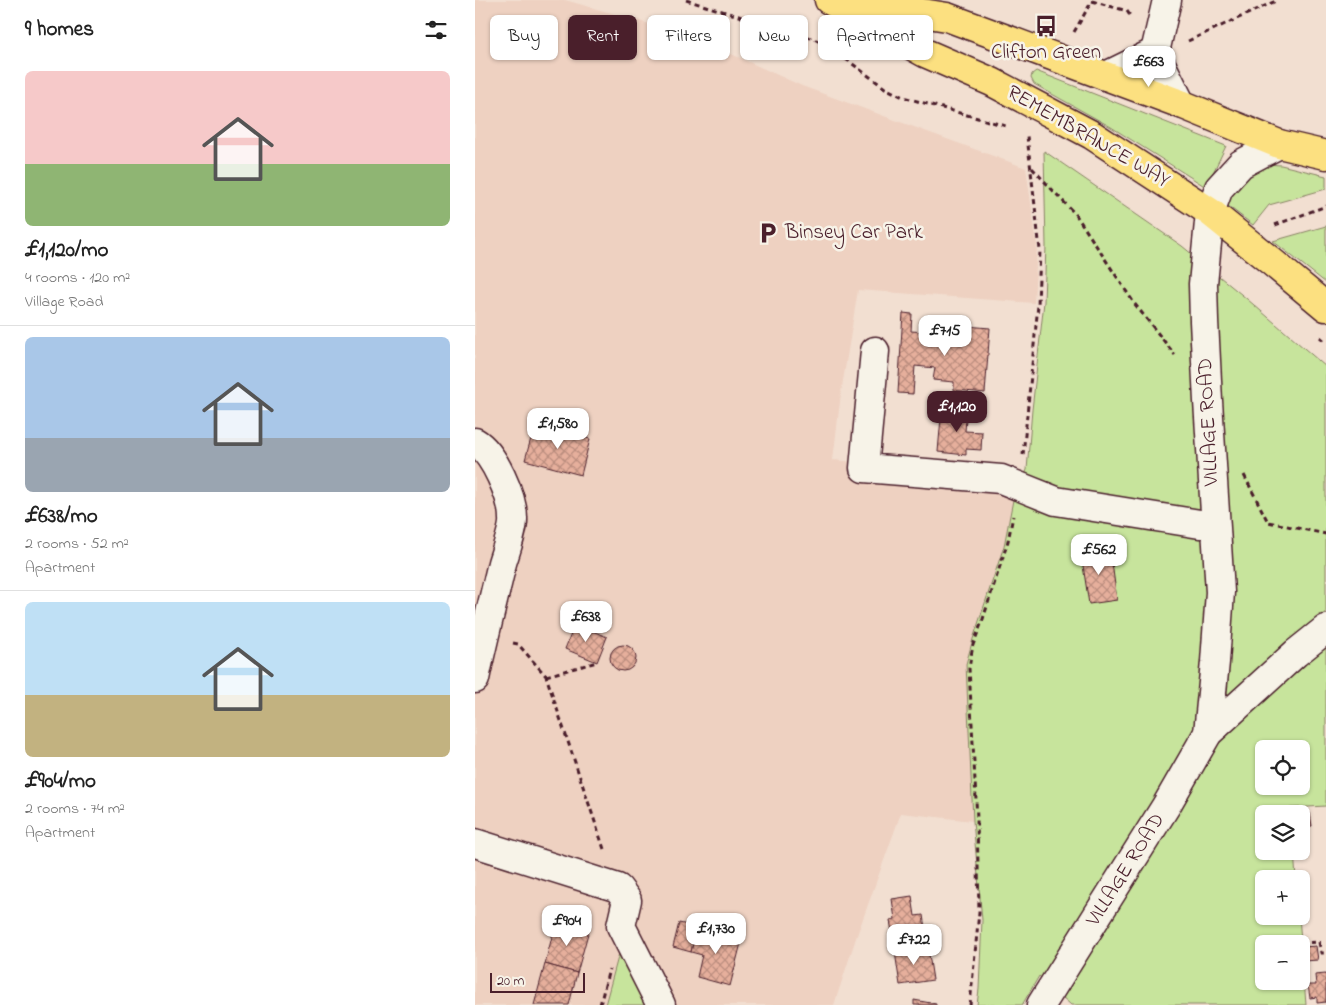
<!DOCTYPE html>
<meta charset="utf-8">
<style>
:root{--surface:#fff;--page:#f2f2f2;--text:#222;--muted:#767676;--line:#e0e0e0;--accent:#4a1f2b}
body{margin:0;font-family:"Indie Flower",sans-serif;background:var(--page);color:var(--text);height:100vh;display:flex;flex-direction:column;font-size:19px;white-space:nowrap}
*{box-sizing:border-box;margin:0}
p{font-size:16px;color:var(--muted)}
.icon{flex:none;width:28px;height:28px;fill:none;stroke:currentColor;stroke-width:2;stroke-linecap:round;stroke-linejoin:round}
.map{position:relative;flex:1;overflow:hidden}
.sheet{display:flex;flex-direction:column;background:var(--surface);width:475px}
.sheet>*{flex:none}
.guide{position:absolute;left:15px;top:15px;width:475px;height:45px;display:flex;gap:10px}
.tools{position:absolute;left:780px;top:740px;display:grid;gap:10px}
.tools a{display:grid;place-items:center;width:55px;height:55px;border-radius:8px;background:var(--surface);box-shadow:0 1px 4px #0004;font-size:25px}
.scale{position:absolute;left:15px;bottom:12px;width:95px;box-sizing:border-box;padding-left:5px;border:2px solid #4a1f2b;border-top:0;font-size:14px;line-height:18px;white-space:nowrap;color:#4a1f2b;-webkit-text-stroke:4px #f7f3e8;paint-order:stroke}
.price{position:absolute;translate:-50% -42px;padding:0 11px;border-radius:10px;background:#fff;color:#222;font-size:16px;line-height:32px;filter:drop-shadow(0 1px 2px #0008)}
.price::after{content:'';position:absolute;left:50%;top:30px;width:15px;height:11px;margin-left:-8px;background:inherit;clip-path:polygon(0 0,100% 0,50% 100%)}
.price.on{background:var(--accent);color:#fff}
ul{padding:0;list-style:none}
li{display:grid;align-content:center;gap:10px;height:265px;padding:0 25px}
li+li{border-top:1px solid var(--line)}
li span{display:grid;place-items:center;height:155px;border-radius:8px;color:#555}
li>.icon{margin-inline-start:auto}
span .icon{width:90px;height:90px;fill:#fffc;stroke-width:1}
li b{font-size:21px}
h2{display:flex;justify-content:space-between;align-items:center;height:60px;padding:0 25px;font-size:21px}
.tag{padding:0 18px;border-radius:8px;background:var(--surface);box-shadow:0 1px 4px #0004;font-size:18px;line-height:45px}
.tag.on{background:var(--accent);color:#fff}
main{display:flex;flex:1;min-height:0}
.map>svg:first-child{display:block}
.built{fill:#eed1c1}
.green{fill:#c7e49c;stroke:#888264;fill-rule:evenodd}
.building{fill:url(#building-cross-hatch);stroke:#4a1f2b}
.lines{fill:none;stroke-linecap:round;stroke-linejoin:round}
.minor-casing{stroke:#4a1f2b;stroke-width:31}
.highway-casing{stroke:#4a1f2b;stroke-width:31}
.path{stroke:#4a1f2b;stroke-width:3;stroke-dasharray:5 4;stroke-linecap:butt}
.minor{stroke:#f7f3e8;stroke-width:28}
.highway{stroke:#fce080;stroke-width:28}
.labels{text-anchor:middle;dominant-baseline:central;stroke-width:5;stroke-linejoin:round;paint-order:stroke}
.poi-label{font-size:21px;fill:#4a1f2b;stroke:#f7f3e8}
.street-label{font-size:21px;fill:#4a1f2b;stroke:#f7f3e8}
</style>
<main>
<section class="sheet">
<h2>9 homes<svg class="icon" aria-label="filters" viewBox="0 0 24 24"><path d="M4 7h16M4 17h16"/><circle cx="9" cy="7" r="2"/><circle cx="15" cy="17" r="2"/></svg></h2>
<ul>
<li><span style="background:linear-gradient(#f6c9c9 60%,#8fb573 0)"><svg class="icon" aria-label="home" viewBox="0 0 24 24"><path d="M3 11l9-7 9 7M6 9v11h12V9"/></svg></span><div><b>£1,120/mo</b><p>4 rooms · 120 m²</p><p>Village Road</p></div></li>
<li><span style="background:linear-gradient(#a9c7e8 65%,#9aa5b1 0)"><svg class="icon" aria-label="home" viewBox="0 0 24 24"><path d="M3 11l9-7 9 7M6 9v11h12V9"/></svg></span><div><b>£638/mo</b><p>2 rooms · 52 m²</p><p>Apartment</p></div></li>
<li><span style="background:linear-gradient(#bfe0f5 60%,#c2b280 0)"><svg class="icon" aria-label="home" viewBox="0 0 24 24"><path d="M3 11l9-7 9 7M6 9v11h12V9"/></svg></span><div><b>£904/mo</b><p>2 rooms · 74 m²</p><p>Apartment</p></div></li>
</ul>
</section>
<div class="map">
<svg width="851" height="1005" viewBox="0 0 851 1005">
<defs>
<pattern id="building-cross-hatch" width="8" height="8" patternUnits="userSpaceOnUse" patternTransform="scale(1.25)"><rect width="8" height="8" fill="#e6af9c"/><path d="M0 0l8 8M0 8l8-8" fill="none" stroke="#bc8e7f"/></pattern>
</defs>
<rect width="100%" height="100%" fill="#f2dfd1"/>
<filter id="ink" filterUnits="userSpaceOnUse"><feTurbulence type="fractalNoise" baseFrequency=".02" numOctaves="2"/><feDisplacementMap in="SourceGraphic" scale="10" xChannelSelector="R" yChannelSelector="G"/><feConvolveMatrix kernelMatrix="1 2 1 2 8 2 1 2 1" color-interpolation-filters="sRGB"/></filter>
<g filter="url(#ink)">
<!-- built -->
<polygon class="built" points="0,0 90,0 214,35 327,86 551,168 562,245 559,303 383,290 366,393 358,460 538,476 538,500 529,546 498,639 491,664 498,821 426,813 381,938 359,1005 0,1005"/>
<!-- green -->
<g class="green">
<polygon points="561,71 751,146 731,187 636,127 559,84 556,78 557,74"/>
<path d="M 569,151 L 707,246 L 772,299 L 851,367 L 851,806 L 815,808 L 815,814 L 789,814 L 789,851 L 819,851 L 821,879 L 789,879 L 789,916 L 824,916 L 831,1005 L 596,1005 L 564,976 L 547,1005 L 502,1005 L 504,989 L 507,920 L 498,821 L 491,664 L 498,639 L 529,546 L 538,500 L 552,470 L 557,410 L 569,302 L 571,246 ZM 789,749 L 826,749 L 826,786 L 789,786 ZM 789,944 L 826,944 L 826,981 L 789,981 Z"/>
<polygon points="791,164 806,165 851,176 851,189 794,205 778,225 753,206 757,192 766,177"/>
<polygon points="851,226 851,283 798,241"/>
<polygon points="146,946 175,1005 130,1005"/>
</g>
<!-- building -->
<g class="building">
<polygon points="428,313 437,314 436,331 480,334 480,325 515,328 510,393 479,390 479,382 458,380 460,368 440,366 438,394 423,393"/>
<polygon points="467,406 492,408 490,431 507,432 506,450 491,449 491,455 463,452"/>
<polygon points="60,424 115,439 106,475 50,460"/>
<polygon points="635,548 642,600 614,604 606,553"/>
<polygon points="100,624 132,637 122,662 90,649"/>
<circle cx="148" cy="658" r="13"/>
<polygon points="835,813 837,826 826,827 826,814 822,814"/>
<polygon points="437,896 440,916 448,915 453,948 420,952 415,920 420,919 417,899"/>
<polygon points="81,921 114,930 102,973 70,964"/>
<polygon points="204,923 222,927 216,952 198,947"/>
<polygon points="222,927 267,939 255,986 222,977 227,955 216,952"/>
<polygon points="841,946 843,960 829,961 828,947"/>
<polygon points="453,948 458,980 425,985 420,952"/>
<polygon points="70,964 102,973 94,1005 59,1005"/>
<polygon points="851,974 851,1002 842,1003 842,997 835,998 833,985 841,985 840,975"/>
<polygon points="439,1000 461,1004 461,1005 439,1005"/>
</g>
<g class="lines">
<!-- minor casing -->
<g class="minor-casing">
<g id="minor">
<polyline points="692,0 680,52 706,104"/>
<polyline points="631,76 680,52"/>
<polyline points="400,351 389,468 526,479 581,501 725,524 740,524"/>
<path d="M 0,442 C 19,453 38,497 38,519 C 39,528 30,553 27,563 C 18,602 8,640 0,679"/>
<polyline points="733,733 740,662 745,592 733,401 729,321 728,284 735,212 744,188 766,164 804,144"/>
<polyline points="0,843 143,888 152,900 146,926 186,1005"/>
<polyline points="566,1005 691,806 733,733 821,653 851,629"/>
</g>
</g>
<!-- highway casing -->
<g class="highway-casing">
<g id="highway">
<polyline points="354,0 450,53 517,82 617,135 735,212 797,262 851,307"/>
<polyline points="367,0 472,17 706,104 804,144 851,155"/>
</g>
</g>
<!-- path -->
<g class="path">
<polyline points="211,0 339,39 350,44 360,51 410,88 428,97 531,126"/>
<polyline points="617,1 652,11 656,17"/>
<polyline points="599,32 617,1"/>
<polyline points="713,41 803,0"/>
<polyline points="557,168 601,215 659,303 700,355"/>
<polyline points="800,225 851,206"/>
<polyline points="845,337 851,342"/>
<polyline points="548,455 563,305 565,250 552,136"/>
<polyline points="769,475 793,522 851,534"/>
<polyline points="38,643 43,644 71,676 130,852"/>
<polyline points="71,676 122,662"/>
<polyline points="826,943 844,942 846,953 851,953"/>
<polyline points="125,1005 134,969"/>
<polyline points="495,1005 504,912 502,819 494,668 498,645 508,619 533,541 538,516"/>
</g>
<!-- minor -->
<use href="#minor" class="minor"/>
<!-- highway -->
<use href="#highway" class="highway"/>
</g>
</g>
<!-- icons -->
<defs>
<g id="bus-bare" transform="scale(1.725)"><path d="M-5-6H5V4H4V6H2V4H-2V6H-4V4H-5ZM-3.5-4V0h7V-4ZM-3.5 1.2v1.5H-2V1.2ZM2 1.2v1.5H3.5V1.2Z" fill="#4a1f2b" stroke="#f7f3e8" stroke-width="2.5" paint-order="stroke"/></g>
<g id="parking-bare" transform="scale(1.725)"><path d="M-3.5-5.5H1a3.5 3.5 0 0 1 0 7H-1V5.5H-3.5ZM-1-3.4V-.6H.8a1.4 1.4 0 0 0 0-2.8Z" fill="#4a1f2b" stroke="#f7f3e8" stroke-width="2.5" paint-order="stroke"/></g>
</defs>
<g fill-rule="evenodd">
<use href="#bus-bare" x="571" y="26"/>
<use href="#parking-bare" x="293" y="233"/>
</g>
<g class="labels">
<!-- poi labels -->
<g class="poi-label">
<text x="571" y="53">Clifton Green</text>
<text x="310" y="233" text-anchor="start">Binsey Car Park</text>
</g>
<!-- street labels -->
<g class="street-label">
<text transform="translate(613 137) rotate(30)">REMEMBRANCE WAY</text>
<text transform="translate(734 422) rotate(-93)">VILLAGE ROAD</text>
<text transform="translate(651 870) rotate(-58)">VILLAGE ROAD</text>
</g>
</g>
</svg>
<div class="tools">
<a><svg class="icon" aria-label="locate" viewBox="0 0 24 24"><circle cx="12" cy="12" r="6"/><path d="M12 2v4M12 18v4M2 12h4M18 12h4"/></svg></a>
<a><svg class="icon" aria-label="layers" viewBox="0 0 24 24"><path d="M12 4l9 5-9 5-9-5zM3 14l9 5 9-5"/></svg></a>
<a>+</a>
<a>−</a>
</div>
<div class="scale">20 m</div>
<b class="price" style="left:674px;top:88px">£663</b>
<b class="price" style="left:470px;top:357px">£715</b>
<b class="price on" style="left:482px;top:433px">£1,120</b>
<b class="price" style="left:83px;top:450px">£1,580</b>
<b class="price" style="left:624px;top:576px">£562</b>
<b class="price" style="left:111px;top:643px">£638</b>
<b class="price" style="left:92px;top:947px">£904</b>
<b class="price" style="left:241px;top:955px">£1,730</b>
<b class="price" style="left:439px;top:966px">£722</b>
<div class="guide">
<a class="tag">Buy</a>
<a class="tag on">Rent</a>
<a class="tag">Filters</a>
<a class="tag">New</a>
<a class="tag">Apartment</a>
</div>
</div>
</main>
